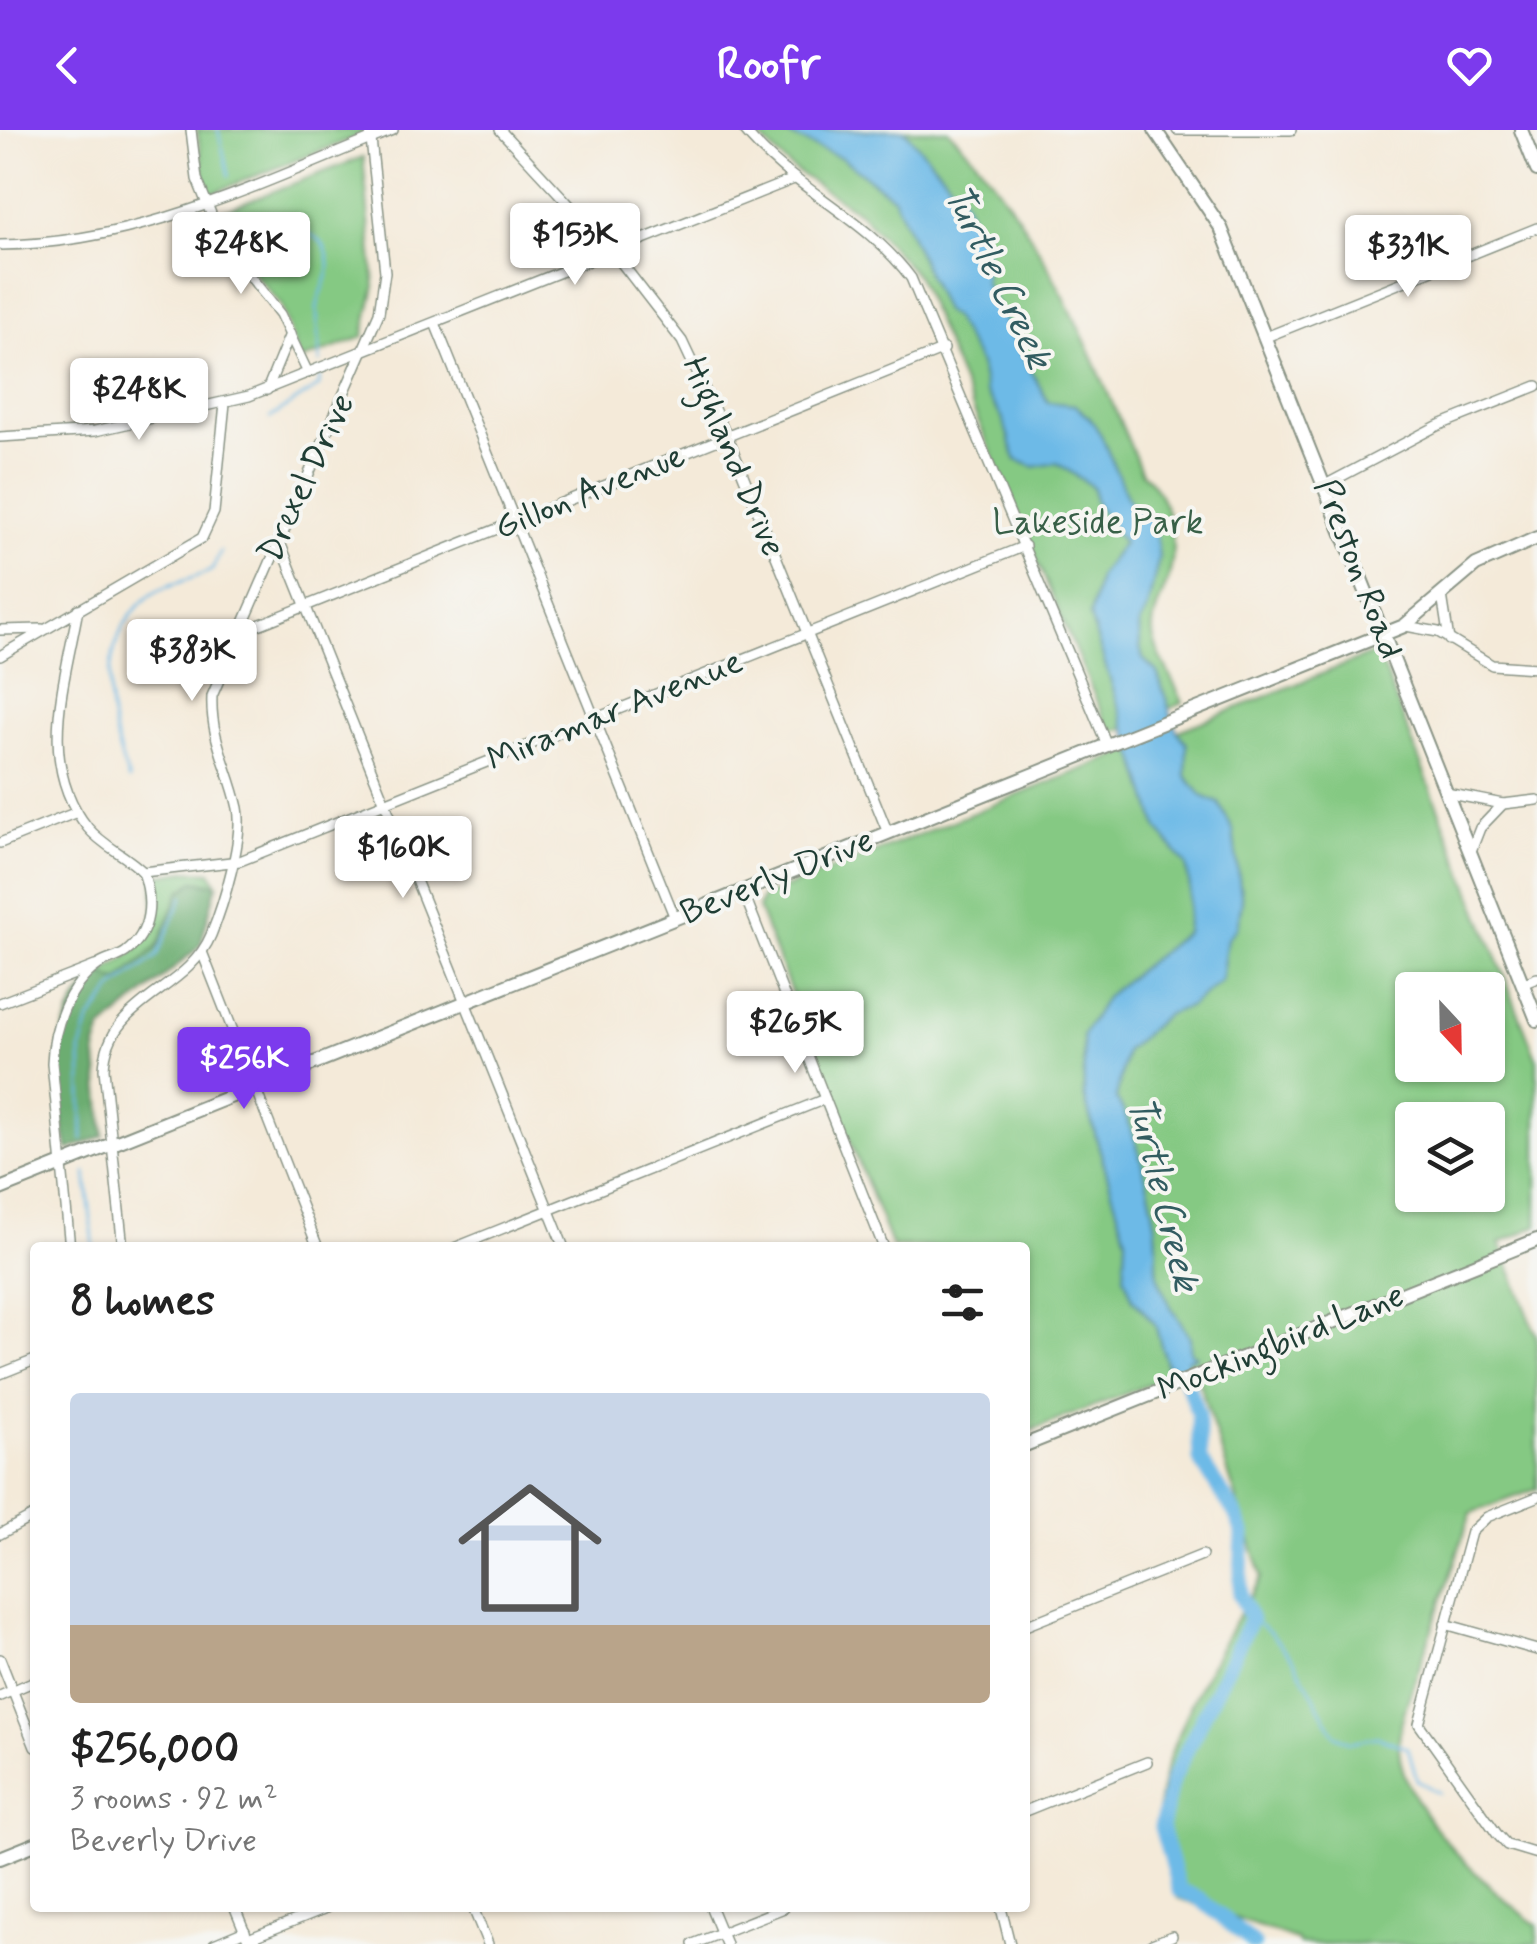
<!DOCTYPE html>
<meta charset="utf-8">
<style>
:root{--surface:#fff;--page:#f6f6f6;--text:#222;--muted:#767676;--line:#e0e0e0;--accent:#7c3aed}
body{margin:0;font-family:Mynerve,sans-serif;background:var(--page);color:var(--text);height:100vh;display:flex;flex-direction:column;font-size:38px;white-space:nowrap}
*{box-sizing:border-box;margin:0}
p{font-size:32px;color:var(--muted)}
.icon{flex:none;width:55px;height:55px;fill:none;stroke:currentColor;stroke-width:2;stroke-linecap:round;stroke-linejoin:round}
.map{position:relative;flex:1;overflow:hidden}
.drawer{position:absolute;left:30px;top:1112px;width:1000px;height:670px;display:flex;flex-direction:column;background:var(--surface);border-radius:10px;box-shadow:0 2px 8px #0004}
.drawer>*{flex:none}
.needle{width:65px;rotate:158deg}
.controls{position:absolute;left:1395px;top:842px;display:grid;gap:20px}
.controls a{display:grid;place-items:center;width:110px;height:110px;border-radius:10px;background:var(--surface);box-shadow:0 2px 8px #0004;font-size:50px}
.price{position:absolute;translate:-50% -85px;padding:0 22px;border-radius:10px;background:#fff;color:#222;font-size:32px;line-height:65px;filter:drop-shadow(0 2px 5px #0008)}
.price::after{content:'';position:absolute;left:50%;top:60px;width:30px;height:22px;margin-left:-15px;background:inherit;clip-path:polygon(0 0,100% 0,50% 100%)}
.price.active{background:var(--accent);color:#fff}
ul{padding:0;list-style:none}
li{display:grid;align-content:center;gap:20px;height:530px;padding:0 40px}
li+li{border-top:2px solid var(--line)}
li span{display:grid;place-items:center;height:310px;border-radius:10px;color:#555}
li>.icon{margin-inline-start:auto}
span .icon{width:180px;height:180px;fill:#fffc;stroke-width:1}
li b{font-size:42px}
h2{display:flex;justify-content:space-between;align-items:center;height:120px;padding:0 40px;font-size:42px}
header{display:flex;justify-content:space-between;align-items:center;height:130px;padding:0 40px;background:var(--accent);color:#fff;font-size:45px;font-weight:700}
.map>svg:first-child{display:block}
.green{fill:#85c983;stroke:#52835c;stroke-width:2.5;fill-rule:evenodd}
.forest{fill:#6cad71;stroke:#467552;stroke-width:2.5}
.water{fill:#6dbae7;stroke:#467c8e;stroke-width:2.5}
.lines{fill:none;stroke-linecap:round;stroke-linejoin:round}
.stream{stroke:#6dbae7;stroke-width:2.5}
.river{stroke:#6dbae7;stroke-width:15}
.street-casing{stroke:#8a9486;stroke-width:12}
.secondary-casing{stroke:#8a9486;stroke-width:16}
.street{stroke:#fff;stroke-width:9}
.secondary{stroke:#fff;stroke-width:12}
.labels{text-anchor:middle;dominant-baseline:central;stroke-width:8;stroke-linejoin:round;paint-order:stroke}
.street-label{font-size:35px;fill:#1f3d34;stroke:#f6f6f2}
.park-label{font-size:35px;fill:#386048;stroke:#f6f6f2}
.water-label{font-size:38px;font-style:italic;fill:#325c61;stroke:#f6f6f2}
</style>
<header><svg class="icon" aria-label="back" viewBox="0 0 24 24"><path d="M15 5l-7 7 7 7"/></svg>Roofr<svg class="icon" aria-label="heart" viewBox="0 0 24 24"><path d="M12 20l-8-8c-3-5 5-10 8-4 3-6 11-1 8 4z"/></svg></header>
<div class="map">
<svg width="1537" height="1814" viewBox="0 0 1537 1814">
<rect width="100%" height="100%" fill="#f6f6f2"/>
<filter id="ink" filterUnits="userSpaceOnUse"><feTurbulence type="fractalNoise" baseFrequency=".01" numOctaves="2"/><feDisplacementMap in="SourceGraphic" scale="20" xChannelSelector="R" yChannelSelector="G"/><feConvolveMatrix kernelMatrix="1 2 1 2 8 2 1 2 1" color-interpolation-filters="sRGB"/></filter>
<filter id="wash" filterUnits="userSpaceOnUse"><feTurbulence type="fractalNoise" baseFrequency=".0048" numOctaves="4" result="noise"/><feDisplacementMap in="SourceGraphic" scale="40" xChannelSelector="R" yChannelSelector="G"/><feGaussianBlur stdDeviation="2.25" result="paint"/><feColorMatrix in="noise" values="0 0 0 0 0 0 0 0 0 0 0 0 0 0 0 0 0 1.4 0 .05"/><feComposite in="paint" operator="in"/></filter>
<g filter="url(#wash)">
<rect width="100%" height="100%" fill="#f4ead9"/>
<!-- green -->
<g class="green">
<polygon points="197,0 363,0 364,4 212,63 206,62"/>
<path d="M 752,0 L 948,0 C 1042,91 1091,225 1142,343 C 1168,364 1178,410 1170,442 C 1166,463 1148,487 1154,509 C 1159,530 1175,552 1183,573 L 1117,601 L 1108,598 L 917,146 L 860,83 L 791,38 Z"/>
<polygon points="363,27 375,156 363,207 300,231 281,175 225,109 214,84"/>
<path d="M 1377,522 L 1537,930 L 1537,1096 L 1500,1113 L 1537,1207 L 1537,1359 L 1471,1383 C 1455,1432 1438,1480 1422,1529 C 1414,1555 1401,1583 1399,1610 C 1395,1677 1489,1759 1537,1795 L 1537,1814 L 1298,1814 L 1297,1810 L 1178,1768 C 1172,1747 1162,1724 1159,1702 C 1148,1633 1226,1505 1262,1447 L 1194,1237 L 1025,1303 L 1025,1118 L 892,1117 L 758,778 L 762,767 ZM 1412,860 L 1488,860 L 1488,935 L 1412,935 ZM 1412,990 L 1488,990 L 1488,1065 L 1412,1065 Z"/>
<path d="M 185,741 L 211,742 L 217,754 L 194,751 L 180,762 L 158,816 L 118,852 L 101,843 C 128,829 153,811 154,778 C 155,766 152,758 155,746 Z"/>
</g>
<!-- forest -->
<path class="forest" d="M 194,751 L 217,754 L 200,816 L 102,900 L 96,917 L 104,1006 L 68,1020 C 54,959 48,886 101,843 L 118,852 L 158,816 L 180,762 Z"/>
<!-- water -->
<path class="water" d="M 776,0 L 904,0 L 962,66 L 986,120 L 984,152 L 1048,272 L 1075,275 L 1090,288 L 1101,305 L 1131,376 L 1154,390 L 1159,428 L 1147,479 L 1139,494 L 1140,517 L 1143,529 L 1157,542 L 1176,599 L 1187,614 L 1186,646 L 1202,666 L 1219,673 L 1233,700 L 1242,772 L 1237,797 L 1227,809 L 1221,851 L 1190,876 L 1165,885 L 1126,921 L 1116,969 C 1135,993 1156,1081 1157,1113 C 1157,1124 1156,1134 1158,1145 C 1162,1165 1178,1189 1190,1207 L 1190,1222 L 1196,1226 L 1167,1237 L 1155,1194 L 1133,1169 L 1124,1146 L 1126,1109 L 1084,966 L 1083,905 L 1106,866 L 1186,802 L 1190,758 L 1186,735 L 1158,699 L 1090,487 L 1099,446 L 1123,413 L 1095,372 L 1093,357 L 1057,333 L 1034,337 L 1016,330 L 1002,287 L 985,262 L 980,235 L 954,188 L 944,181 L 894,68 L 842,28 Z"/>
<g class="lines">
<!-- stream -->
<g class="stream">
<polyline points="218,0 229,46"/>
<path d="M 239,85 C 243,92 245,100 254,102 C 277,108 325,86 329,134 C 330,149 318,164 317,179 C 317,197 321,215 320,233"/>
<polyline points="270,288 319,256 320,241"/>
<path d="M 129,650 C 107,593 93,514 147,468 C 164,453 192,451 212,440 L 221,421"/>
<polyline points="83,1009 81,919 89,892 115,857 157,826 183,766"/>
<polyline points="86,1042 94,1118"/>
<polyline points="1251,1489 1270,1502 1294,1530 1335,1605 1350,1612 1377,1607 1408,1618 1417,1650 1439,1663"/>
</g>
<!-- river -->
<polyline class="river" points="1173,1215 1198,1284 1200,1330 1235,1383 1243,1403 1240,1465 1251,1489 1172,1650 1161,1697 1179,1760 1200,1769 1254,1814"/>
</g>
</g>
<g filter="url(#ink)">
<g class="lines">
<!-- street casing -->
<g class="street-casing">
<g id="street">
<polyline points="191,0 197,49 222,111 280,184 308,243"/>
<polyline points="500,0 613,122 682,211 731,315 888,703"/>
<path d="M 744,0 C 792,59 865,86 911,148 L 1107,615"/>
<polyline points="1177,0 1291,0"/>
<path d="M 0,115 C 142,114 264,51 393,0"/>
<polyline points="435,193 675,788"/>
<polyline points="1266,207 1537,98"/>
<polyline points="267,260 290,204"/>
<polyline points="0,307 95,301 249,266 794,49"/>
<polyline points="1325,355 1437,296 1537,256"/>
<polyline points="279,410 564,1118"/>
<polyline points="1442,465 1449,510"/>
<polyline points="1406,496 1438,502 1492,535 1537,538"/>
<polyline points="0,500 42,499"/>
<polyline points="236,504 944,219"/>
<polyline points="0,526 202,408 214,382 225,273"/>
<polyline points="1446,663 1503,674 1537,670"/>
<polyline points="0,713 77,682"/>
<polyline points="1471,721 1480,698 1503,674"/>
<polyline points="143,742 240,731 1025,416"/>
<polyline points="743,761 884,1118"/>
<polyline points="202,822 318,1118"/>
<polyline points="1522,854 1537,848"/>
<polyline points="0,873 95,836"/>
<path d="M 70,1118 L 52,933 C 53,898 68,856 98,835 C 107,829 118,828 126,822 C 152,802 153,770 143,742 C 126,725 103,716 88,698 C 36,633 65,553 78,479"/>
<path d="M 123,1118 L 104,939 C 107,869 187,863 211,805 C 223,776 244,707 238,678 C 229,637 210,609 212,566 L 379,183 L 385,142 L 370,0"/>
<polyline points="454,1118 825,969"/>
<polyline points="0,1244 35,1230"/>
<polyline points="1537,1367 1487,1387 1471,1402 1419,1594 1497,1704 1507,1715 1537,1724"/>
<polyline points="0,1404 35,1385"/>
<polyline points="1445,1494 1537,1520"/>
<polyline points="1025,1496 1202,1425"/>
<polyline points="0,1529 35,1617"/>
<polyline points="0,1566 35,1551"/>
<polyline points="1025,1681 1147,1632"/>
<polyline points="235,1778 249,1812"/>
<polyline points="473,1778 488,1814"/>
<polyline points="711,1778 726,1814"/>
<polyline points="1001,1778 1010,1814"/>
<polyline points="248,1809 326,1778"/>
<polyline points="214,1814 245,1801"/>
<polyline points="693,1814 784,1778"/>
<polyline points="1152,1814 1172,1806"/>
</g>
</g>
<!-- secondary casing -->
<g class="secondary-casing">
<g id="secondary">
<polyline points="1155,0 1221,98 1537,890"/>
<polyline points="1521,0 1537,40"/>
<polyline points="0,1059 1404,496 1476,435 1537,408"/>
<polyline points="1025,1315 1537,1110"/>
<polyline points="0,1728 35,1714"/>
</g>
</g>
<!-- street -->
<use href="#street" class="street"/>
<!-- secondary -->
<use href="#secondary" class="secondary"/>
</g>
</g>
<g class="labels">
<!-- street labels -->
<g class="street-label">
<text transform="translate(733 327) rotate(67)">Highland Drive</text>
<text transform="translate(307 348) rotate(-65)">Drexel Drive</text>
<text transform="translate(590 362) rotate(-22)">Gillon Avenue</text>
<text transform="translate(1358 439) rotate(69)">Preston Road</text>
<text transform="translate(615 581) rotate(-22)">Miramar Avenue</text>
<text transform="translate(777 747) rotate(-22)">Beverly Drive</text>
<text transform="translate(1281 1213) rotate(-22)">Mockingbird Lane</text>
</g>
<!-- park labels -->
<g class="park-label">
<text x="1098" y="393">Lakeside Park</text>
</g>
<!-- water labels -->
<g class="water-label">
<text transform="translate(997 147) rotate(64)">Turtle Creek</text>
<text transform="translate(1162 1064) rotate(76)">Turtle Creek</text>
</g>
</g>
</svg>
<div class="controls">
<a><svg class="needle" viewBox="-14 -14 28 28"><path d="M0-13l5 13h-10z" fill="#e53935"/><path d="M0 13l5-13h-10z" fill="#767676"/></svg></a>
<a><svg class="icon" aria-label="layers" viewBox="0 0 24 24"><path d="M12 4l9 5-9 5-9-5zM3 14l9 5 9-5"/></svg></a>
</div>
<b class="price" style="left:575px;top:158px">$153K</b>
<b class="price" style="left:241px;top:167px">$248K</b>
<b class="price" style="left:1408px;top:170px">$331K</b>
<b class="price" style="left:139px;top:313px">$248K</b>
<b class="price" style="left:192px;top:574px">$383K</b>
<b class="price" style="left:403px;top:771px">$160K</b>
<b class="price" style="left:795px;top:946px">$265K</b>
<b class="price active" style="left:244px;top:982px">$256K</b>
<section class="drawer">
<h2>8 homes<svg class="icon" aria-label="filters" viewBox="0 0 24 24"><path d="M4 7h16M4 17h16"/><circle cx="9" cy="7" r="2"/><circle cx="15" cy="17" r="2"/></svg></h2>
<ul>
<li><span style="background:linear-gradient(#c9d6e8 75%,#b9a48a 0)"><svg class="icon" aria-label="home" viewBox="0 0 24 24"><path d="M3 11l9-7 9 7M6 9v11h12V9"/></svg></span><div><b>$256,000</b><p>3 rooms · 92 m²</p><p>Beverly Drive</p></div></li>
</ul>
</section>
</div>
